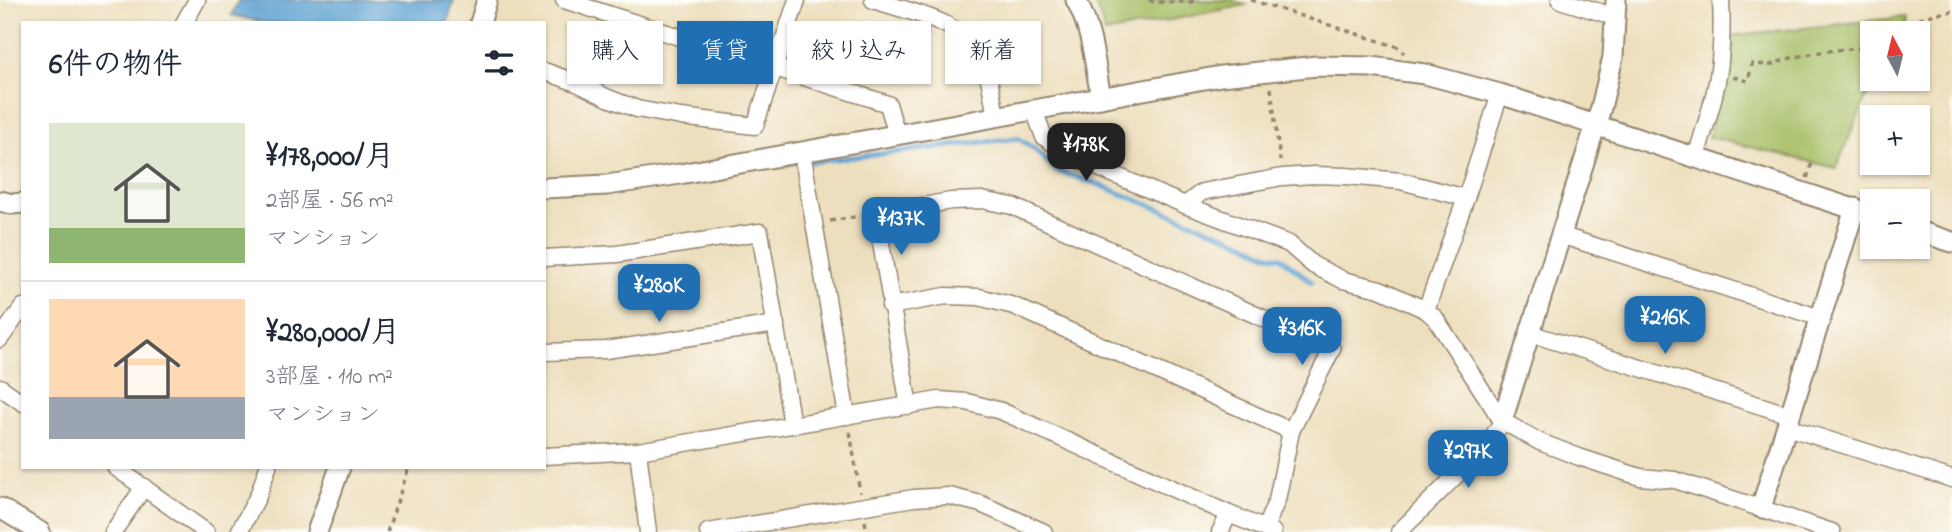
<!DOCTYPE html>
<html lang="ja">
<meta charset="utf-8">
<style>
:root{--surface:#fff;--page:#f2f2f3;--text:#1f2937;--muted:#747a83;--line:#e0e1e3;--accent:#1f6fb2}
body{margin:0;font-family:"Indie Flower","Klee One",sans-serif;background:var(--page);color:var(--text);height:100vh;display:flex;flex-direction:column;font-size:26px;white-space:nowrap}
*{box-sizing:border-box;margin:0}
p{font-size:23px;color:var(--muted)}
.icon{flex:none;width:38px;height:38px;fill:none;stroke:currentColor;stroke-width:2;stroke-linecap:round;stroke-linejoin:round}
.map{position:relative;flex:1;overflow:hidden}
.drawer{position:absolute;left:21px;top:21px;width:525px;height:448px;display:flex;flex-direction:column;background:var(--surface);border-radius:0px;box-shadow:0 2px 5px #0004}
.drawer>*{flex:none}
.top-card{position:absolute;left:567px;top:21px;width:665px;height:63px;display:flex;gap:14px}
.needle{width:46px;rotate:353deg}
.tools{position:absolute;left:1860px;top:21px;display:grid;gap:14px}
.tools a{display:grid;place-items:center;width:70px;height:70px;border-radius:0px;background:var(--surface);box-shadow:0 2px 5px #0004;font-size:35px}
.price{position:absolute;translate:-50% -60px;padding:0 16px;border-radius:14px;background:var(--accent);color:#fff;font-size:23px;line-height:46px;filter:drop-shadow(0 2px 4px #0008)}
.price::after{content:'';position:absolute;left:50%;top:42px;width:21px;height:16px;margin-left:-10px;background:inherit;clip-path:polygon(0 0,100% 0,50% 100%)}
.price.on{background:#222;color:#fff}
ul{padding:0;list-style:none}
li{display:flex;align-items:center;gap:21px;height:175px;padding:0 28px}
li+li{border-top:2px solid var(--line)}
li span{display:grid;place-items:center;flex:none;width:196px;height:140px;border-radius:0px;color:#555}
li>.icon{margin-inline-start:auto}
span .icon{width:84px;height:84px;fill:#fffc;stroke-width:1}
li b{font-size:30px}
h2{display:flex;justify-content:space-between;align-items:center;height:84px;padding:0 28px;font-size:30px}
.tag{padding:0 24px;border-radius:0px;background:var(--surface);box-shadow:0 2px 5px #0004;font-size:24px;line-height:63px}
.tag.on{background:var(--accent);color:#fff}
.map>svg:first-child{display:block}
.green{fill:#a5bd63;stroke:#707440;stroke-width:2}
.water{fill:#5ca0d1;stroke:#4c6578;stroke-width:2}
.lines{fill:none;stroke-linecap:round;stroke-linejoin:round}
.stream{stroke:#5ca0d1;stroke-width:5}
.minor-casing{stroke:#94846e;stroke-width:19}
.tertiary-casing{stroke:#94846e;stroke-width:23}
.path{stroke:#94846e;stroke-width:3.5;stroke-dasharray:5 5;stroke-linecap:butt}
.minor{stroke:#fff;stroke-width:16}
.tertiary{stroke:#fff;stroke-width:19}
</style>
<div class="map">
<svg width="1952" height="532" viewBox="0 0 1952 532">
<rect width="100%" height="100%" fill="#fdfcf7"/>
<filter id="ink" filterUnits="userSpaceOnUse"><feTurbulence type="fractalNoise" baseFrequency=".0143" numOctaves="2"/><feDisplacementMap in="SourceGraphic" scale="14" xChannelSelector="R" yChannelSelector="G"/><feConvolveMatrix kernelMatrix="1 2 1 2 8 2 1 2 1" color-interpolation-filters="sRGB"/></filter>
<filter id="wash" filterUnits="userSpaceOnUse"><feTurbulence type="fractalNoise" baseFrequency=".00686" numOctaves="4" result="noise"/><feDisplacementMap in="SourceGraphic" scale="28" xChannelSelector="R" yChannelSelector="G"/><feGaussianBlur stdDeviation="1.57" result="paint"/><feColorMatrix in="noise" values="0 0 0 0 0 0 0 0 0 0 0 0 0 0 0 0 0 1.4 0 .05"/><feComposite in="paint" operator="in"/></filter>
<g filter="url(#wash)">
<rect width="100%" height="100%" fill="#eddfbd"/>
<!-- green -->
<g class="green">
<polygon points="1093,0 1232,0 1246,5 1105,33 1099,13"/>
<polygon points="1905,17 1903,33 1872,33 1872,79 1874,79 1836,168 1709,137 1728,36"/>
</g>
<!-- water -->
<polygon class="water" points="239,0 454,0 447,23 266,23 231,15"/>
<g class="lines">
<!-- stream -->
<polyline class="stream" points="811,162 1018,138 1033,148 1057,171 1092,182 1240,241 1269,255 1280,257 1312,282"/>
</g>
</g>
<g filter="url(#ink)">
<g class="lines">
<!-- minor casing -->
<g class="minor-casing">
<g id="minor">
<polyline points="564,0 888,104 897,135"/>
<path d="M 873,0 C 912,13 966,20 984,63 C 990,76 993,102 996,117"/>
<polyline points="1560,0 1616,17"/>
<polyline points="184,23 197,0"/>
<polyline points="544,71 577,83 608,98 637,109 681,117 755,126 797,0"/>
<polyline points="1500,94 1466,198 1426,310 1436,319 1502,421 1540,442 1579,457 1640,477 1675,480 1832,532"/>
<polyline points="1034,110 1044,137 1073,157 1185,205 1289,244 1313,265 1343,280 1380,289 1426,310"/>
<polyline points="802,152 847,416"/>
<path d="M 1696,157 C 1705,126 1717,94 1720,61 C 1722,40 1722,20 1721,0"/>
<polyline points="1185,205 1202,192 1282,177 1314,175 1346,176 1401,181 1466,198"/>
<polyline points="1560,235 1821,318"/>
<polyline points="544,258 617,254 760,232 792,425"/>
<polyline points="890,306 946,296 979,297 1014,306 1291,431 1332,349 1012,206 982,200 951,201 876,214 909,406"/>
<polyline points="1529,333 1790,415"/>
<polyline points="0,339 23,307"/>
<polyline points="544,352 606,350 776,324"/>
<polyline points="0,387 23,403"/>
<polyline points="1787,427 1952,479"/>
<polyline points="638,451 648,532"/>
<polyline points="544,456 638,451 939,400 967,402 1001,411 1229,514 1273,532"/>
<polyline points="115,467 206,532"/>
<polyline points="1265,528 1277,500 1291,431"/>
<polyline points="113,532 144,487"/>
<polyline points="239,532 258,496 268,467"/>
<polyline points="708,532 914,498 949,496 981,504 1044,532"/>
<polyline points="1220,532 1229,514"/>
<polyline points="1399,532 1490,442 1502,421"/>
</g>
</g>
<!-- tertiary casing -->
<g class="tertiary-casing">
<g id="tertiary">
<path d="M 1076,0 C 1092,29 1095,65 1101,98"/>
<polyline points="480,23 487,0"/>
<polyline points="544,188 607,185 680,174 1221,76 1317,66 1371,67 1425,74 1500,94 1872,215"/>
<polyline points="0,201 12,204 23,203"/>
<polyline points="1918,231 1952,242"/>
<polyline points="1502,421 1601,108 1613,57 1616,0"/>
<polyline points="0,508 40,532"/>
<polyline points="1761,508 1855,208"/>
<polyline points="317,532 340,467"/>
</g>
</g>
<!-- path -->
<g class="path">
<polyline points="1149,0 1154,2 1190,2 1196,0"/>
<polyline points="1251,0 1398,47 1404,53"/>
<path d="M 1893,33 C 1909,17 1930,16 1952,11"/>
<polyline points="1733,77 1748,81 1752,64 1771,65 1787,59 1826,51 1872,47"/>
<polyline points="1271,88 1280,161"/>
<polyline points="1807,178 1812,163"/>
<polyline points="830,221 860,216"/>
<polyline points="850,432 860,493"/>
<polyline points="865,521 867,532"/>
<polyline points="387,532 409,467"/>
</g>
<!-- minor -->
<use href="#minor" class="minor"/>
<!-- tertiary -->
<use href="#tertiary" class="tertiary"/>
</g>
</g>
</svg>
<div class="tools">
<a><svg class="needle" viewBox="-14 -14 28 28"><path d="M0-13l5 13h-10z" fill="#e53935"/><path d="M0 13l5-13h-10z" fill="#747a83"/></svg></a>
<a>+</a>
<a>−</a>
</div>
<b class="price on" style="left:1086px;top:183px">¥178K</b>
<b class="price" style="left:901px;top:257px">¥137K</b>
<b class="price" style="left:659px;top:324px">¥280K</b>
<b class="price" style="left:1665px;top:356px">¥216K</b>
<b class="price" style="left:1302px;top:367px">¥316K</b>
<b class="price" style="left:1468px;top:490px">¥297K</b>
<div class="top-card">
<a class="tag">購入</a>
<a class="tag on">賃貸</a>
<a class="tag">絞り込み</a>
<a class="tag">新着</a>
</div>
<section class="drawer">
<h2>6件の物件<svg class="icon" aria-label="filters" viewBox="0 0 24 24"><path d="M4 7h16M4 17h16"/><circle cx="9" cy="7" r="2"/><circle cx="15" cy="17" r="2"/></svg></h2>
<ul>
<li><span style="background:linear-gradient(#dfe7d0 75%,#8fb573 0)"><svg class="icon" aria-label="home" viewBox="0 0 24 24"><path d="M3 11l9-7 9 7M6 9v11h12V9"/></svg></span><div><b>¥178,000/月</b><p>2部屋 · 56 m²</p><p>マンション</p></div></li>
<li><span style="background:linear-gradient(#ffd9b3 70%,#9aa5b1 0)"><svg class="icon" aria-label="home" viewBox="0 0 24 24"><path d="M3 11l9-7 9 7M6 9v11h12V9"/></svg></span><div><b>¥280,000/月</b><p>3部屋 · 110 m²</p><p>マンション</p></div></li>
</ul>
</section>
</div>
